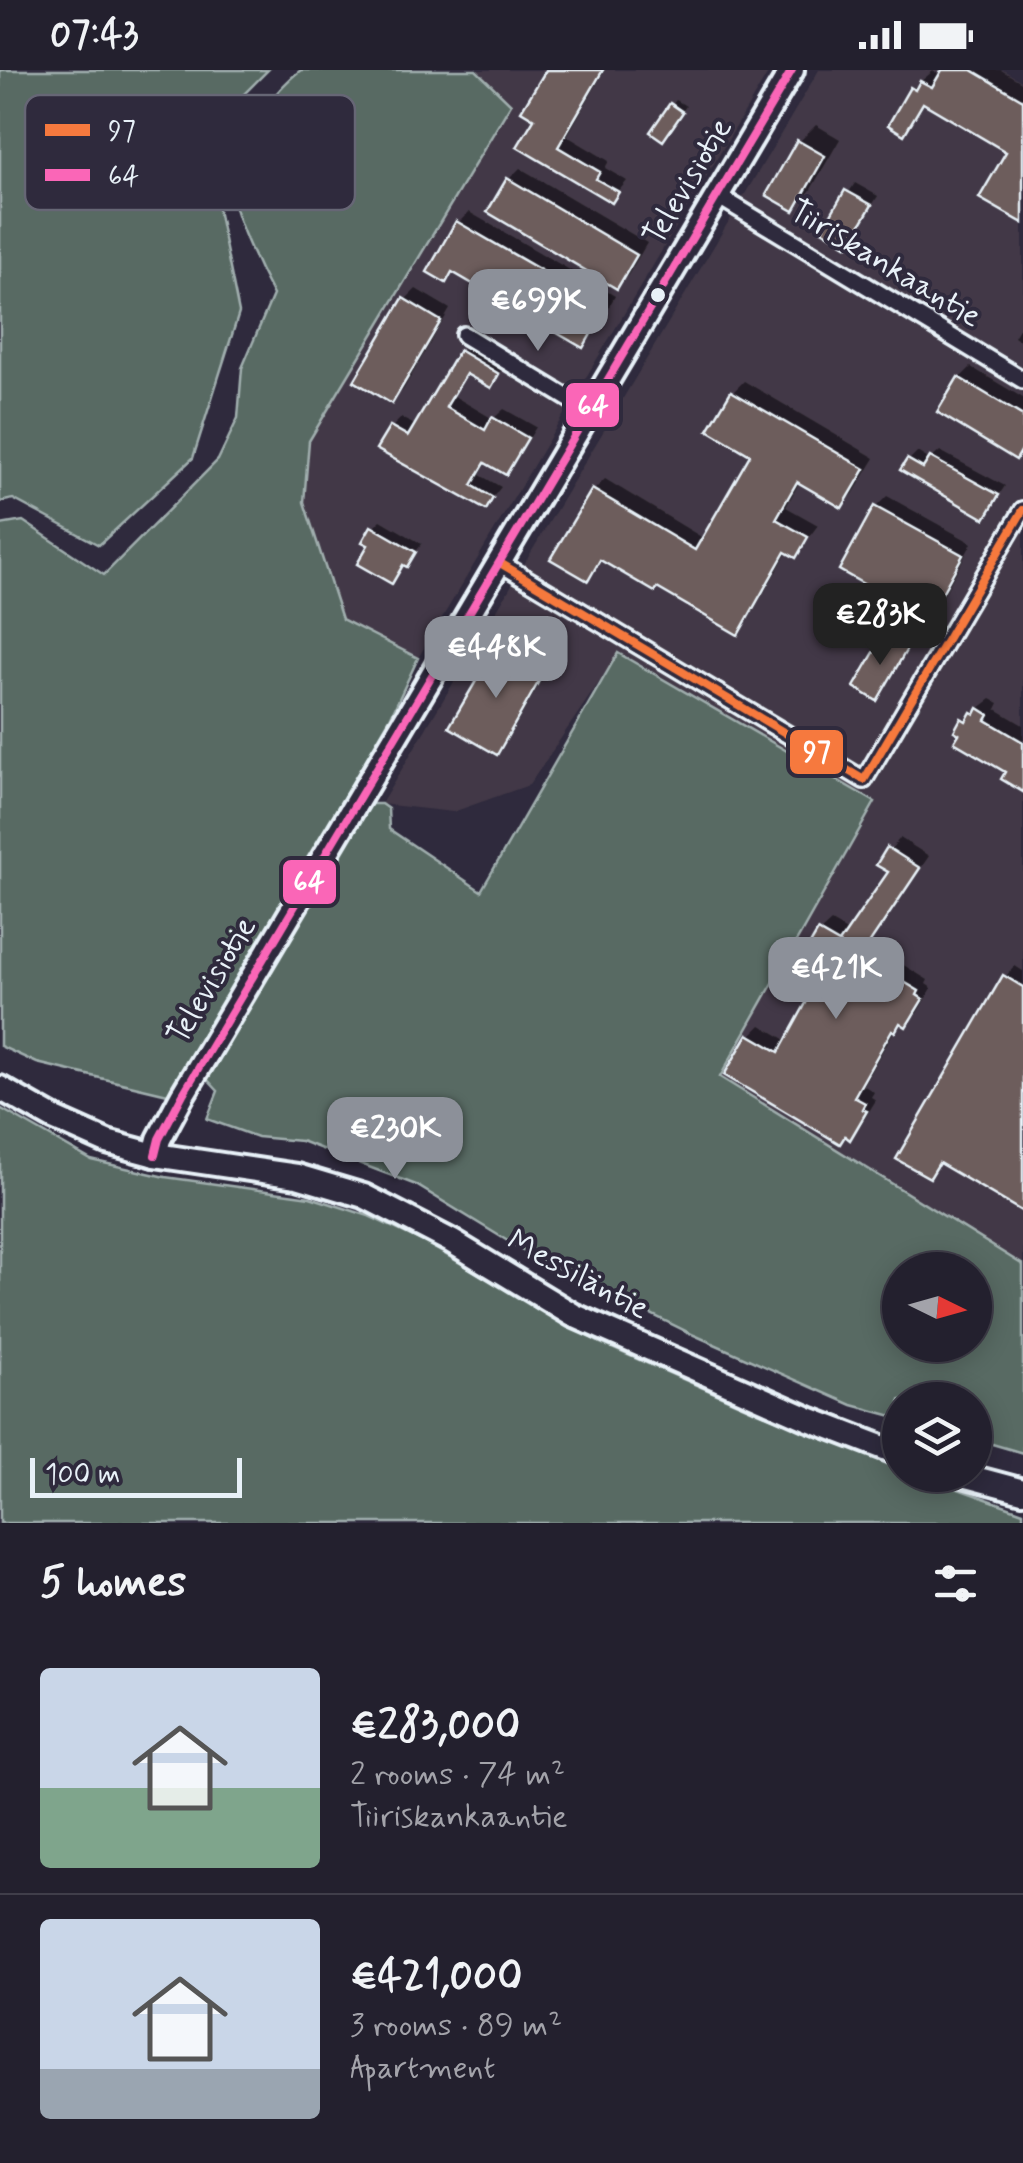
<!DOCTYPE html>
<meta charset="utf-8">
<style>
:root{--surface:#23202e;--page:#2b2836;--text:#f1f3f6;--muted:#a3a3aa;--line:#403e4a;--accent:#8c9099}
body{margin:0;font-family:Mynerve,sans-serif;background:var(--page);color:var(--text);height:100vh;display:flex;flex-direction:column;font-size:38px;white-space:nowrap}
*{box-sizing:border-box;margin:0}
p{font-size:32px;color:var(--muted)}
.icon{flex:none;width:55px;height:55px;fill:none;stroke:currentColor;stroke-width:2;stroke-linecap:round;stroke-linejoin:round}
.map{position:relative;height:1453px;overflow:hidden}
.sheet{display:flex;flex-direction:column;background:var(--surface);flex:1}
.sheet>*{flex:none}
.needle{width:65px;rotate:95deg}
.fabs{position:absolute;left:882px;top:1182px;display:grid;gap:20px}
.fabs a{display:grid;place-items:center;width:110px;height:110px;border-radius:50%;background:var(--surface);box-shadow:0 5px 25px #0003,0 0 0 2px var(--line);font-size:50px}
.scale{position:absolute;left:30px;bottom:25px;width:212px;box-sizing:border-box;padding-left:10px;border:5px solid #e8f1f8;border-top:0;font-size:28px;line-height:35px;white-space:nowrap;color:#e8f1f8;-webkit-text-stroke:8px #2f2a3d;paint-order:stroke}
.price{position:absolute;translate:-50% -85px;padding:0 22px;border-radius:20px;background:var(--accent);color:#fff;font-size:32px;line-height:65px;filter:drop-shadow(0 2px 5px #0008)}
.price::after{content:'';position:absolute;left:50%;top:60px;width:30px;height:22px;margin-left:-15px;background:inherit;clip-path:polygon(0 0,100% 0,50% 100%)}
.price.on{background:#222;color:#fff}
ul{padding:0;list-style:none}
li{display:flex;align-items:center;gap:30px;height:250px;padding:0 40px}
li+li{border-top:2px solid var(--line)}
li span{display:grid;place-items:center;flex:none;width:280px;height:200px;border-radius:10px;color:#555}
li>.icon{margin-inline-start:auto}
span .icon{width:120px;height:120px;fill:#fffc;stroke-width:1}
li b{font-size:42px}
h2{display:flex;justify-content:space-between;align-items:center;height:120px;padding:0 40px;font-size:42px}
.status{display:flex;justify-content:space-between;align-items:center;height:70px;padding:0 50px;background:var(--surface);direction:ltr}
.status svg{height:28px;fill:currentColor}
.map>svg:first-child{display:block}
.built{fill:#423946}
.green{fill:#596b64;stroke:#a0aeae;stroke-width:2.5;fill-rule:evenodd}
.shadow{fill:#0007}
.building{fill:#6d5d5b;stroke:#e8f1f8;stroke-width:2.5}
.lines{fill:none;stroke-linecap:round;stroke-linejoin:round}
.street-casing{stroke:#e8f1f8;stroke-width:22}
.secondary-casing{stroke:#e8f1f8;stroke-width:30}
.street{stroke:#2f2a3d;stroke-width:15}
.secondary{stroke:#2f2a3d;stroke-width:22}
.bus-1-casing{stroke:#2f2a3d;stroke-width:15}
.bus-2-casing{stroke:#2f2a3d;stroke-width:15}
.bus-1{stroke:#f6793e;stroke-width:8}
.bus-2{stroke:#fa66b7;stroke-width:8}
.bus-dot{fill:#e8f1f8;stroke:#2f2a3d;stroke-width:4}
.labels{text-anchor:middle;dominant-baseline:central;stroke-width:8;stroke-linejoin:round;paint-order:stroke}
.street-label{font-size:32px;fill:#e8f1f8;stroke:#2f2a3d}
.key{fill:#2f2a3d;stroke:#666675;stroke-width:2.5}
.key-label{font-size:28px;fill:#e8f1f8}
.line-badge{stroke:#2f2a3d;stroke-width:4}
.badge-label{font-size:28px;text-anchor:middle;font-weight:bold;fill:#fff}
</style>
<div class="status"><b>07:43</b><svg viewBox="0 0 49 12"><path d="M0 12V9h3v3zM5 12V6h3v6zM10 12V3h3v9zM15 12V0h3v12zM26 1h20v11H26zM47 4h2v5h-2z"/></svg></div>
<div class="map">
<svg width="1023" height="1453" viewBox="0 0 1023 1453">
<rect width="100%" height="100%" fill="#2f2a3d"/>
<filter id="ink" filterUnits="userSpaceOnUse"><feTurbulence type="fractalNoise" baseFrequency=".01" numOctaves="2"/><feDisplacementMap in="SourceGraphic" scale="20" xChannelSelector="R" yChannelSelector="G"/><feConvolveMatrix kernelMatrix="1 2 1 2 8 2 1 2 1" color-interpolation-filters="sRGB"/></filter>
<g filter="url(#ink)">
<!-- built -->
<g class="built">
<polygon points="476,0 770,0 418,588 342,549 304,432 309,371 511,35"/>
<polygon points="819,0 1003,0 1023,12 1023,1195 720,1007 874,732 619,583 529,715 453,742 381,734"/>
</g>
<!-- green -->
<g class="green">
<polygon points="0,0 268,0 238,30 209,95 239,243 193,388 99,475 13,429 0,432"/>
<path d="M 301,0 L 476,0 L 511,34 L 309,371 L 304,432 L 342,549 L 418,588 L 390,648 L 172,1025 L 37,993 L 0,976 L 0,455 L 23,451 L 104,505 L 218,390 L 238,348 L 242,298 L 273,225 C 260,201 232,143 231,117 C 229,80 273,20 301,0 Z"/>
<path d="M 618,583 L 875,732 L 720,1007 L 1023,1195 L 1023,1383 L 975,1369 L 975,1330 L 900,1330 L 900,1348 L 852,1335 L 694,1265 L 529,1184 L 416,1115 L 301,1071 L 257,1067 L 207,1049 L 218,1021 L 206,1008 L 370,734 L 381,734 L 388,739 L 389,759 L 481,821 ZM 900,1200 L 975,1200 L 975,1275 L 900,1275 Z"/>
<polygon points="0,1038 91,1090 165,1107 310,1127 369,1146 422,1171 598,1272 758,1342 900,1398 900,1405 919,1405 1023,1442 1023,1453 0,1453"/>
</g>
<!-- shadow -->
<g class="shadow">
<polygon points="549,0 605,0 567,66 609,91 605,98 627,111 611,130 520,77 537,48"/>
<polygon points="945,0 1001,0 1023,13 1023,151 1010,82 926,32 904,62 912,19 933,1 942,6"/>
<polygon points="676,30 686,36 668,62 672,35"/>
<polygon points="816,55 840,69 810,121 794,138 799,72"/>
<polygon points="520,98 647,173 628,205 617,216 491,141 509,109"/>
<polygon points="855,113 878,126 848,172 825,159"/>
<polygon points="469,142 615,226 593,264 582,275 455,201 446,210 458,153"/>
<polygon points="416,219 450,239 403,320 392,331 405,230"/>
<polygon points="1023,252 1023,273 1014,267"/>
<polygon points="471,271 507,293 490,315 468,302 454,326 493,349 504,339 536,357 515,392 505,402 488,391 480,405 501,417 485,437 392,357 401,348 417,356 461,281"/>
<polygon points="971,297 1023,328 1023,379 1016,387 940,341 960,308"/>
<polygon points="744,311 875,388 853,424 842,435 800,411 786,437 818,455 796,485 788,481 748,550 737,561 603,489 587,508 594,420 605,409 703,468 754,384 733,322"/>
<polygon points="940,381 1005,416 985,446 909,390 917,382 930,390"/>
<polygon points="887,426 972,473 938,535 927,546 876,437"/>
<polygon points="381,450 422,474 392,511 371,474 373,458"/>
<polygon points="894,559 914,570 877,628 886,567"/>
<polygon points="509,567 552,592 507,670 496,681 498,578"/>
<polygon points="991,629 999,633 996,639 1023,655 1023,719 963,650"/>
<polygon points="900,768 929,786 869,874 928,910 926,914 932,918 917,943 906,954 902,952 895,959 863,1015 874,1022 871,1027 876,1030 860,1056 850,1067 750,966 761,955 788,971 820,914 797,901 820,862 831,852 850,863 891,802 879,794"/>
<polygon points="1015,896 1023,901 1023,1139 942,1091 929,1105 1005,907"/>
</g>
<!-- building -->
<g class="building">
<polygon points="546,0 603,0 558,77 600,102 596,109 619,122 612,133 517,77 534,49 521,41"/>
<polygon points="942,0 972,0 1023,30 1023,153 979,128 1006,82 923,33 904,65 888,55 910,17 915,20 920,11 932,17"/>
<polygon points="670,33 683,42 663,71 650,62"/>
<polygon points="797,70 825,86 794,141 766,125"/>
<polygon points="507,108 637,185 617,219 487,142"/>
<polygon points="845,120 872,135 848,176 822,160"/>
<polygon points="456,151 606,238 583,278 452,202 446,213 427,202"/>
<polygon points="403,228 441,251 392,334 354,311"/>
<polygon points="459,280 499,304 491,318 466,304 446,337 485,360 492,347 528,368 506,405 485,393 472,415 493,428 486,440 376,379 390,356 408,366"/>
<polygon points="958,307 1023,346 1023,378 1016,390 937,342"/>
<polygon points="731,321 865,399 842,438 797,412 776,449 808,467 796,488 785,482 738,565 657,518 655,522 600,490 588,511 550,489 592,419 695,480 750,385 708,360"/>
<polygon points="930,387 999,425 985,449 900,400 907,389 923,398"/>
<polygon points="874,436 963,485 927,550 839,500"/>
<polygon points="371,456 416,482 407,497 403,495 392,514 357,494 368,475 362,472"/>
<polygon points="884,565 907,579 877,631 854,617"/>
<polygon points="496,577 543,604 497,685 449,657"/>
<polygon points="978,638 989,645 986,650 1023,672 1023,722 1001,709 1005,702 954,672 959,664 954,661 961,648 966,651 971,642 975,644"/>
<polygon points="887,777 920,798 861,886 919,921 917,925 923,929 906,957 900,953 895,962 892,960 854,1027 865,1033 862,1039 867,1041 850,1070 845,1066 840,1074 724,1005 748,964 779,982 816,915 794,902 818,861 839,873 888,802 876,795"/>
<polygon points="1003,905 1023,917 1023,1142 939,1093 930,1108 896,1089"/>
</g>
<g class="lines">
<!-- street casing -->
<g class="street-casing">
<g id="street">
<polyline points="718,126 1023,310"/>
<polyline points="464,265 589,341"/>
<polyline points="500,493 864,710 1023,440"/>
</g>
</g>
<!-- secondary casing -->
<g class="secondary-casing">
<g id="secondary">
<polyline points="0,1018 53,1048 107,1072 155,1085 297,1106 364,1126 451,1171 573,1245 809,1349 900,1384"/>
<polyline points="155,1085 159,1069 183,1024 792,0"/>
<polyline points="963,1405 1023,1421"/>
</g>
</g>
<!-- street -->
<use href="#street" class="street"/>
<!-- secondary -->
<use href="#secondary" class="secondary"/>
<!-- bus-1 casing -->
<g class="bus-1-casing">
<polyline id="bus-1" points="500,493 864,710 1023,440"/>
</g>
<!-- bus-2 casing -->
<g class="bus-2-casing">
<polyline id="bus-2" points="155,1085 159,1069 183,1024 792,0"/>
</g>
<!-- bus-1 -->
<use href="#bus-1" class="bus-1"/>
<!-- bus-2 -->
<use href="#bus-2" class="bus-2"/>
</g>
</g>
<!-- markers -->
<circle class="bus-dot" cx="658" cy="225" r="9"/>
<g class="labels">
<!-- street labels -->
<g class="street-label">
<text transform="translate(688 112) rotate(-59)">Televisiotie</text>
<text transform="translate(885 194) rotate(31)">Tiiriskankaantie</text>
<text transform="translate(212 911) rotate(-59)">Televisiotie</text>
<text transform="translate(578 1205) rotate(28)">Messiläntie</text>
</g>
</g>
<!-- legend -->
<rect x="25" y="25" width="330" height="115" rx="15" class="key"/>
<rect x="45" y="54" width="45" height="12" fill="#f6793e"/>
<rect x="45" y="99" width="45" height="12" fill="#fa66b7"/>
<g class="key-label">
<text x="108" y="70">97</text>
<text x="108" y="115">64</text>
</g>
<g class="line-badge">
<rect x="564" y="311" width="57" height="48" rx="10" fill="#fa66b7"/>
<rect x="788" y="658" width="57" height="48" rx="10" fill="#f6793e"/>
<rect x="281" y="788" width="57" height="48" rx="10" fill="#fa66b7"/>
</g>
<g class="badge-label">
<text x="593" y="345">64</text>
<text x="817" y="691">97</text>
<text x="309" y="821">64</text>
</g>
</svg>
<div class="fabs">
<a><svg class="needle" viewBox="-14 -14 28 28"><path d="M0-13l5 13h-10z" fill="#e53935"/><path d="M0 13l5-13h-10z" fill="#a3a3aa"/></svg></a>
<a><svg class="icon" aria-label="layers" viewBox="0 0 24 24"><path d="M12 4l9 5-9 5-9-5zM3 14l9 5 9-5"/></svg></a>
</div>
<div class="scale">100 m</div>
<b class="price" style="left:538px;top:284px">€699K</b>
<b class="price on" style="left:880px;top:598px">€283K</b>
<b class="price" style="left:496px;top:631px">€448K</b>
<b class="price" style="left:836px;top:952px">€421K</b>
<b class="price" style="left:395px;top:1112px">€230K</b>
</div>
<section class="sheet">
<h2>5 homes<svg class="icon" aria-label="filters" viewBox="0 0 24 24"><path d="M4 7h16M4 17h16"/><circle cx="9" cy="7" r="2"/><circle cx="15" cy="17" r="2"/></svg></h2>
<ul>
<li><span style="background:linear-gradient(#c9d6e8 60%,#7fa58c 0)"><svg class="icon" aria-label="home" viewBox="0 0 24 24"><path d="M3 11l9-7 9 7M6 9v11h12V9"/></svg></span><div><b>€283,000</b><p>2 rooms · 74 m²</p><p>Tiiriskankaantie</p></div></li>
<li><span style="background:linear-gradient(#c9d6e8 75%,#9aa5b1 0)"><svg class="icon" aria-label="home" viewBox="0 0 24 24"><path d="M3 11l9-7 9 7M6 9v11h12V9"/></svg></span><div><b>€421,000</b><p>3 rooms · 89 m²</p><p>Apartment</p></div></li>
</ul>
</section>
